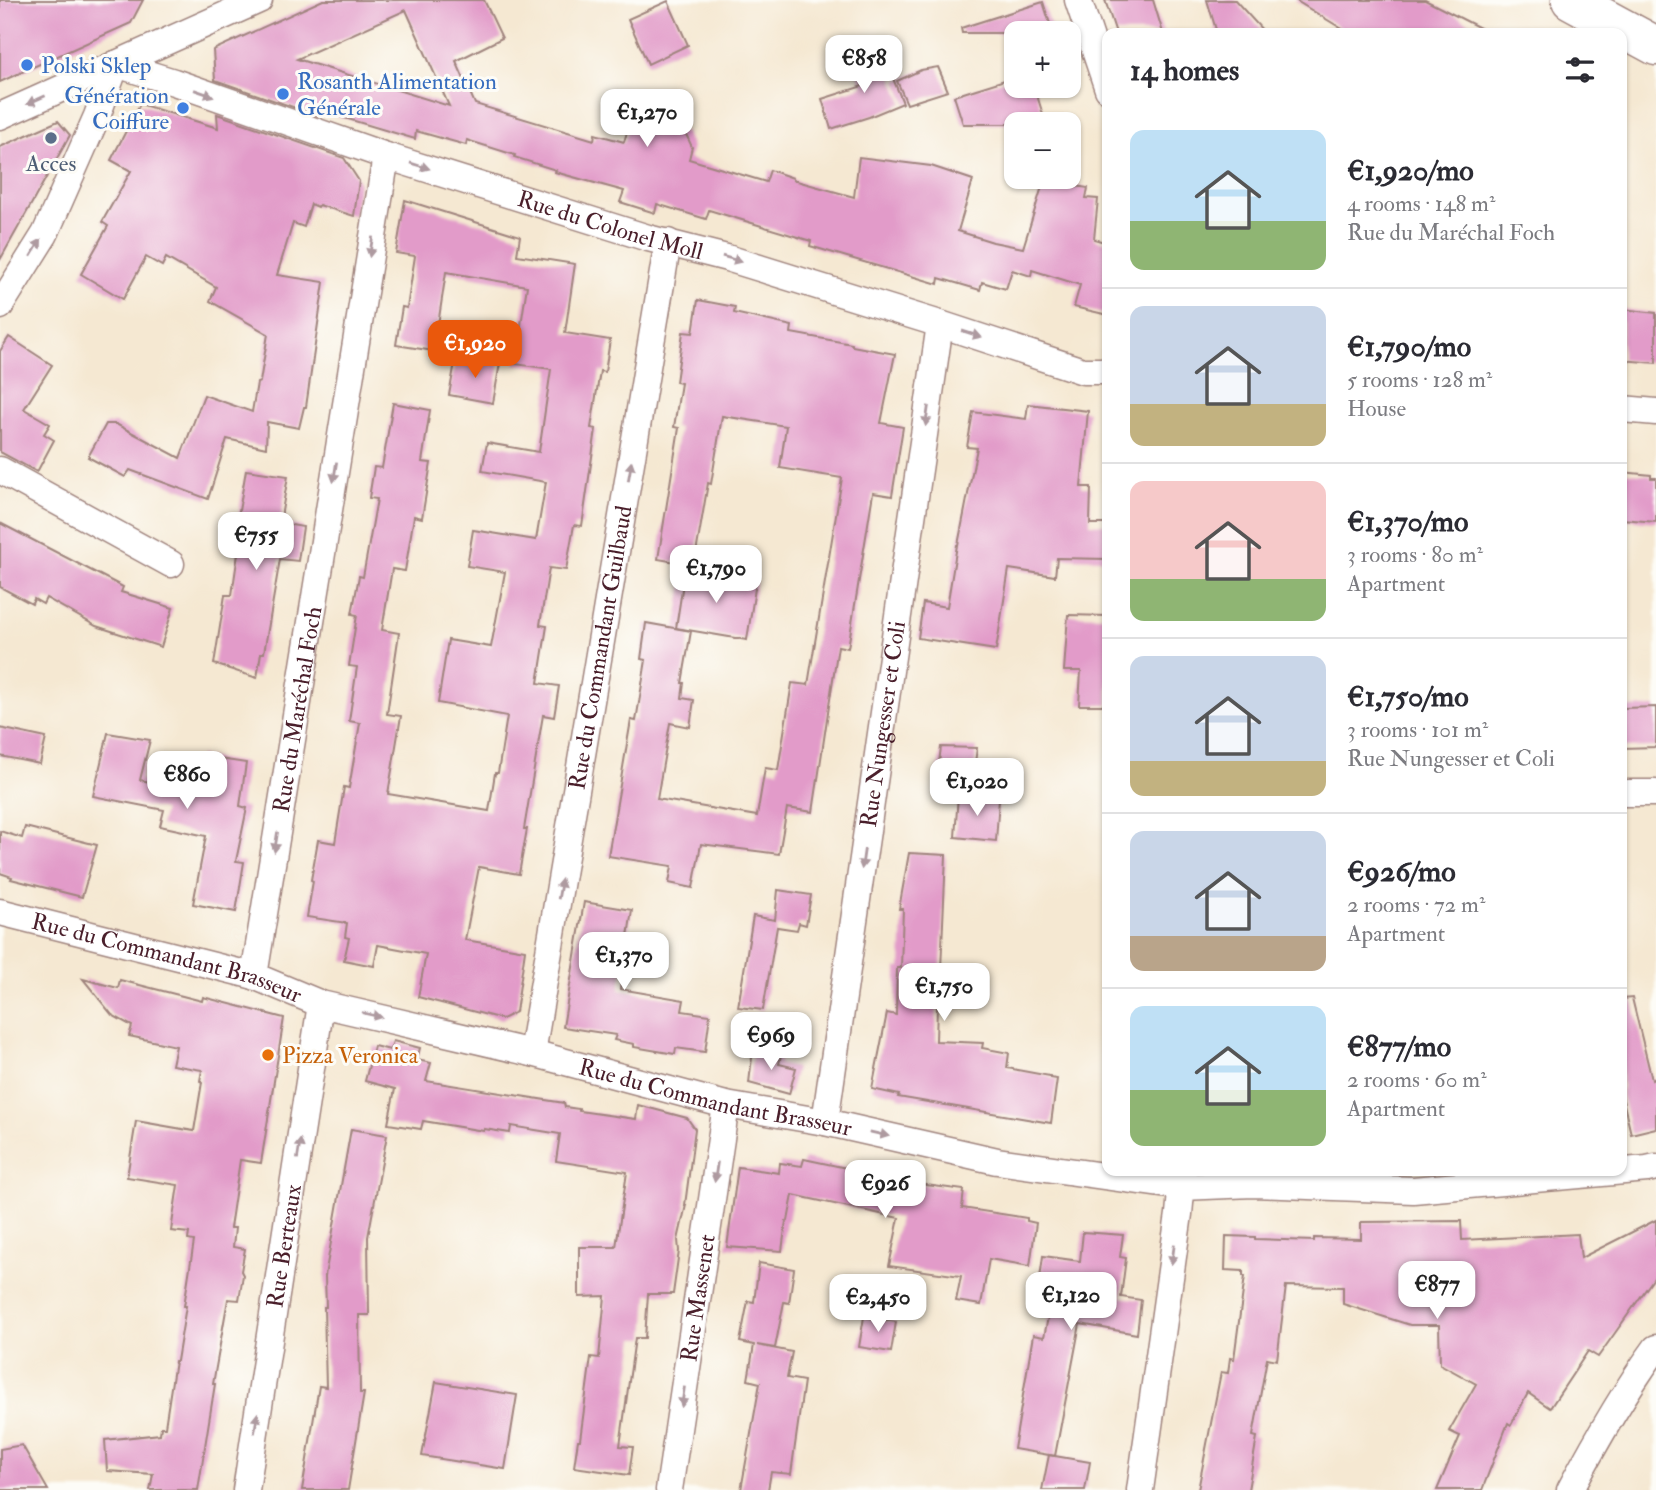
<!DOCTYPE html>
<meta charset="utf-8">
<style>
:root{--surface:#fff;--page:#f7f7f7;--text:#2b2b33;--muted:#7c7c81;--line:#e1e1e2;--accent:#ea580c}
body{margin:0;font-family:"IM FELL Double Pica",serif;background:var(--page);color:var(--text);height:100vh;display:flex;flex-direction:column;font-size:26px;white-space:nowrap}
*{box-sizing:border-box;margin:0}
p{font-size:23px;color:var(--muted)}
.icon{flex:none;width:38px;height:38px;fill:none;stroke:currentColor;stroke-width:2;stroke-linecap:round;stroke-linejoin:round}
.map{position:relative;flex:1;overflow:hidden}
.drawer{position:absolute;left:1102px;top:28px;width:525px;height:1148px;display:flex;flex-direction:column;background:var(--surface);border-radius:14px;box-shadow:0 2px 5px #0004}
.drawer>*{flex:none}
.fabs{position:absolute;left:1004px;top:21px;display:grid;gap:14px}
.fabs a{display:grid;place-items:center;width:77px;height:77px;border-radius:14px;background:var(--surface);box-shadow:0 2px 5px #0004;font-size:35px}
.price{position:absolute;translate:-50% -60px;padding:0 16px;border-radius:14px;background:#fff;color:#222;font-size:23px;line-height:46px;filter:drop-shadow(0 2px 4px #0008)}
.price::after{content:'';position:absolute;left:50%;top:42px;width:21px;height:16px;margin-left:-10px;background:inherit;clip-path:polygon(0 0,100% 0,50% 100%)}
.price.on{background:var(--accent);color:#fff}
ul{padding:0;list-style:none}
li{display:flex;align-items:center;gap:21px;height:175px;padding:0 28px}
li+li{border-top:2px solid var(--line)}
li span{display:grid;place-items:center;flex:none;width:196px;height:140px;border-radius:14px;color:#555}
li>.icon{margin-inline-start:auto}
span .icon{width:84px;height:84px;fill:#fffc;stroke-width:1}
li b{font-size:30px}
h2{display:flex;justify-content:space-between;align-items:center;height:84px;padding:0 28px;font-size:30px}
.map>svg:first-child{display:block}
.building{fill:#e29bc9;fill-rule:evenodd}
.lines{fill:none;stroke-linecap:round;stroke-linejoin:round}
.minor-casing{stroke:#a0847e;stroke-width:29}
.primary-casing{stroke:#a0847e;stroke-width:41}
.minor{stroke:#fff;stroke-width:26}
.primary{stroke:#fff;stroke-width:38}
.oneway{fill:#ae9aa0}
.shop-dot{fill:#3f7fe0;stroke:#fdfcf7;stroke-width:2.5}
.service-dot{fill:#5c6f8a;stroke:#fdfcf7;stroke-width:2.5}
.food-dot{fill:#e8710a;stroke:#fdfcf7;stroke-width:2.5}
.labels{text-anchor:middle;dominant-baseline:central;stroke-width:6;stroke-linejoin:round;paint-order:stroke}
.shop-label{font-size:23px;fill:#366cbe;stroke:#fdfcf7;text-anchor:start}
.service-label{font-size:23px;fill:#4e5e75;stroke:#fdfcf7}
.street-label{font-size:23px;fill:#4a1f2b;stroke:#fdfcf7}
.food-label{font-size:23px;fill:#c56008;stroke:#fdfcf7;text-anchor:start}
</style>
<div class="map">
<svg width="1656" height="1490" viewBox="0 0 1656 1490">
<rect width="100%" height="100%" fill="#fdfcf7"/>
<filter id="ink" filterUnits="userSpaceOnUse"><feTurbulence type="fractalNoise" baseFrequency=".0143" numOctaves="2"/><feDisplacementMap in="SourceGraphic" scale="14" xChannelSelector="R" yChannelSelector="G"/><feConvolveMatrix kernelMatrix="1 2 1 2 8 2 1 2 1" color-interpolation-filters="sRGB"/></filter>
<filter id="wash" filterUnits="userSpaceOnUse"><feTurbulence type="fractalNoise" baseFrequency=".00686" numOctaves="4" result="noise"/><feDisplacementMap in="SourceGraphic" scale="28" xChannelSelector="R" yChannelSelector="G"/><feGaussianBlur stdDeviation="1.57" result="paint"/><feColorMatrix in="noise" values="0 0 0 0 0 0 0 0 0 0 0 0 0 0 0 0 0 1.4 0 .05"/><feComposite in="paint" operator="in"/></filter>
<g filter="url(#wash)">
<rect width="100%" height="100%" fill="#f5e8d2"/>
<g id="blocks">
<!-- building -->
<g class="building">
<polygon points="0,0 143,0 131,23 0,82"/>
<path d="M 323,0 L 484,0 L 502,38 L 456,61 L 475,104 L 594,140 L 595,134 L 624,142 L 629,126 L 685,132 L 692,147 L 689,159 L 766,182 L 770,170 L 793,178 L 793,180 L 854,197 L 859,157 L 931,166 L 973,180 L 958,231 L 993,242 L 1023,248 L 1045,177 L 1066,177 L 1069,185 L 1088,188 L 1086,198 L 1098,199 L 1094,239 L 1108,243 L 1108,315 L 1074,307 L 1080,285 L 1032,270 L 1031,276 L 1012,270 L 1006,289 L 982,282 L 980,290 L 939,278 L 938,284 L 810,246 L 811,241 L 709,210 L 706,219 L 657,204 L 655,213 L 620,202 L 624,191 L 555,172 L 556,170 L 514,157 L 515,155 L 467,140 L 466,145 L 416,131 L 415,139 L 311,108 L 316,115 L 215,80 L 213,50 ZM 406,10 L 449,106 L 297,59 Z"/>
<polygon points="1105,0 1153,0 1163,33 1116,33"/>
<polygon points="1207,0 1235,0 1265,33 1217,33"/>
<polygon points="1295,0 1425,0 1490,33 1349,33"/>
<polygon points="668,1 688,45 648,64 628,19"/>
<polygon points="1043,2 1053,33 962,33 961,28"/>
<polygon points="883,54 903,103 869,117 831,129 822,99 863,86 854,66"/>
<polygon points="938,67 948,91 907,104 897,81 921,70"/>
<polygon points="1017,76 1017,86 1034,86 1046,124 963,124 954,96"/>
<polygon points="140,104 218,128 217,114 344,158 359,181 354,216 319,205 318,207 311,204 304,227 293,223 277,275 324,282 306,407 304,407 299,428 267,422 266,448 227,439 208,499 130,470 125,477 88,457 106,424 116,424 180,458 204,395 252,412 257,383 260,382 268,334 210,301 216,287 166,258 162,266 146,257 123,299 81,274 108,226 102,222 131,171 111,160"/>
<polygon points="58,121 70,135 0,260 0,147"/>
<polygon points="405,200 520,236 517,255 575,264 565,333 610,340 605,372 600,371 591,428 596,429 582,526 574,525 566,570 549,568 540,625 547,626 538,683 559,686 554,717 543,715 524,829 527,829 519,874 479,867 465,940 525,950 516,1012 502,1019 418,997 426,954 378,945 374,966 344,960 349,938 345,937 347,923 307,917 313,881 311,880 318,840 335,843 344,787 349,788 360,723 349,721 357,667 349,666 357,615 352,614 359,576 363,577 377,499 369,498 374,467 382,468 393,403 430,410 422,462 431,463 422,518 414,516 405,571 392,569 382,630 399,633 387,714 401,716 388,794 489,811 495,773 498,773 507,716 438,703 448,640 491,647 505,572 467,566 473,530 536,540 546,482 482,471 487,443 539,452 551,369 515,364 527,286 446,272 434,351 396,345 402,307 407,308 415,256 396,253"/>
<polygon points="698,300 735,307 734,313 792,326 791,333 852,344 852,346 895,354 881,423 903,427 892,496 873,493 848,648 838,646 813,812 787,808 779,854 701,844 693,888 669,883 672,866 608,856 631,720 636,721 646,660 641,659 646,623 691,631 682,683 684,683 682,698 694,700 690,727 670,723 657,799 757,816 765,768 778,770 792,683 808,685 842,478 780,468 786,426 722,416 711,484 708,483 694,565 658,559 679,428 674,427 681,383 676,382 683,332 693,333"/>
<polygon points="1622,309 1656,313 1656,363 1622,360"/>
<polygon points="9,337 52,365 24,409 50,424 44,434 54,440 37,472 0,452 0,351"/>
<polygon points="456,357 500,363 493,403 449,395"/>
<polygon points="1028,404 1088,411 1081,487 1091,487 1090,524 1108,524 1108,559 1057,558 1055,576 1009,569 996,650 918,638 923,603 947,607 957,545 958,545 977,448 967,447 973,412 1026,419"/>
<polygon points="246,470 288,476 280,523 303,527 298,561 280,559 264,653 261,653 257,678 214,664 225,595 232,595 239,547 233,546"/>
<polygon points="1622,472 1651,475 1651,478 1656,478 1656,522 1622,519"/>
<polygon points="0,523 123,587 121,592 173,608 161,647 96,626 46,598 43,604 34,599 32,604 0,587"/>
<polygon points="685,570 756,582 747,640 676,628"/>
<polygon points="1068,615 1108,616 1108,705 1079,705 1081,671 1064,671"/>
<polygon points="1656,707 1656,747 1622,748 1622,708"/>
<polygon points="0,728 46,738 40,764 0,756"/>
<polygon points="108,733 150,740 140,780 195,791 200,756 246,763 240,806 247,808 236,861 244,862 236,912 193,904 206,836 160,826 164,810 93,796"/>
<polygon points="941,747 977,748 971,792 936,787"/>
<polygon points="958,795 999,799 996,841 955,837"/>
<polygon points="25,827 97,845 82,897 11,879 12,877 0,873 0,831 22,838"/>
<polygon points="909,853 946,855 941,969 938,970 936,1041 983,1043 982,1048 1009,1053 1007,1068 1050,1076 1050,1078 1057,1079 1051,1123 898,1097 899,1095 872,1089 887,1013 896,1015 897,968 901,968 903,909 899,909"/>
<polygon points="778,890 811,895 806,925 799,923 797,930 777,927 763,1010 738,1007 753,916 775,920"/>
<polygon points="584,902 632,910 620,989 684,1000 682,1011 710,1015 705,1052 676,1048 675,1054 634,1047 634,1044 614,1040 616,1035 563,1027"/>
<polygon points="83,979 118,988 120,980 202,1001 203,997 284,1018 261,1163 240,1160 230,1228 235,1228 233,1247 245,1249 241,1271 243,1275 239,1300 228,1299 213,1384 215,1384 198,1490 150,1490 153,1474 107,1471 105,1440 160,1434 161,1427 165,1427 175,1361 177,1361 186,1306 184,1306 194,1241 188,1240 189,1233 171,1231 178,1185 127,1177 136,1121 194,1131 202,1082 200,1081 202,1070 172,1065 176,1046 129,1036 132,1026 112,1015"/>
<polygon points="1632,998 1652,1080 1656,1078 1656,1128 1631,1134 1622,1096 1622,999"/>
<polygon points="393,1041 420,1048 417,1060 431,1063 426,1081 564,1103 565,1107 579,1109 579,1111 636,1119 638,1105 687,1118 695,1129 685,1205 686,1205 678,1240 679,1251 673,1294 648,1294 645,1338 635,1338 620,1446 633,1447 629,1475 574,1467 578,1440 580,1440 591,1357 599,1358 605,1296 579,1297 579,1247 616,1247 627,1172 556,1161 560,1134 511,1126 510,1133 484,1129 484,1131 423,1121 421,1129 388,1124 395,1089 365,1081 374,1046 390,1050"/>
<polygon points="753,1049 781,1055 779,1064 796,1068 789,1094 749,1083"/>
<polygon points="351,1129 387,1135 368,1237 369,1315 359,1315 360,1393 364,1393 348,1490 302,1490 319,1386 326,1387 324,1307 326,1307 325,1276"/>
<polygon points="804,1159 889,1177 889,1180 964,1190 962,1208 1027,1218 1027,1221 1036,1223 1030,1266 989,1259 981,1305 956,1301 961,1276 889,1266 899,1218 793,1195 788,1221 786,1221 782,1251 727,1247 738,1167 779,1173 780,1163 802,1166"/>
<polygon points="1656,1220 1656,1275 1598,1357 1588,1351 1550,1408 1528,1393 1511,1425 1508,1423 1482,1490 1437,1490 1460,1436 1449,1431 1476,1384 1440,1364 1439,1325 1410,1325 1343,1304 1343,1287 1286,1286 1277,1360 1267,1358 1253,1436 1257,1437 1248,1490 1198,1490 1221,1372 1228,1373 1230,1358 1234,1359 1245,1276 1243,1276 1243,1271 1225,1270 1226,1236 1255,1237 1255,1239 1314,1241 1314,1238 1361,1239 1361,1222 1461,1221 1462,1240 1578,1234 1581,1258"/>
<polygon points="1083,1232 1123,1235 1120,1257 1126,1258 1121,1297 1141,1300 1137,1334 1080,1324 1055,1456 1014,1449 1033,1335 1044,1337 1054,1288 1039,1286 1043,1256 1080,1261"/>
<polygon points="759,1263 794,1269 789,1303 784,1302 775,1348 757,1345 792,1352 787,1378 804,1381 791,1474 771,1472 768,1490 741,1490 760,1383 748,1380 754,1345 740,1342 748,1301 754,1302"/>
<polygon points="864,1317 896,1322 891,1352 859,1347"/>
<polygon points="436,1382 517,1395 505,1469 422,1456"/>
<polygon points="22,1445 48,1490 0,1490 0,1449"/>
<polygon points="1049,1455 1090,1462 1085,1490 1042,1490"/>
</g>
</g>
</g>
<g filter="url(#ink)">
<use href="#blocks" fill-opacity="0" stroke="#a0847e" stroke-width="2"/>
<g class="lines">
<!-- minor casing -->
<g class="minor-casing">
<g id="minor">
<polyline points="1078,0 1108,89"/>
<path id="s1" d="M 116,64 L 174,82 L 386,156 L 648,238 L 727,258 L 940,324 L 1083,371 L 1108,371"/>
<polyline points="0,116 259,0"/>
<polyline points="0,306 45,234 97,116 116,64"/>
<polyline points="1622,409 1656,412"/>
<polyline points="0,470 171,564"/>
<polyline points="1622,793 1656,793"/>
<path id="s2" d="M 0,912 L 254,976 L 321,1004 L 532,1053 L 726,1105 L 825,1122 L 997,1161 L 1182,1187 L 1253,1184 L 1413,1190 L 1647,1169 L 1656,1167"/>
<path id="s3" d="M 254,976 L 386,156"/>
<path id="s4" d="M 532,1053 L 668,242"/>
<path id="s5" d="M 825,1122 L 940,324"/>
<path id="s6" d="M 246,1490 L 321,1004"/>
<path id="s7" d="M 669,1490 L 726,1105"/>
<polyline points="1140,1490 1179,1214 1183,1171"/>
<path d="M 1570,1490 C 1596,1441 1623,1393 1656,1348"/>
</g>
</g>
<!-- primary casing -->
<g class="primary-casing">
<polyline id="primary" points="1571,0 1656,46"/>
</g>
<!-- minor -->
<use href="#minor" class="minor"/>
<!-- primary -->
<use href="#primary" class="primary"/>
</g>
<!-- one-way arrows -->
<defs><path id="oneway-solid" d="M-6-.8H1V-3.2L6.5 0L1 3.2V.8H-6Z" transform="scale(1.75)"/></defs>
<g class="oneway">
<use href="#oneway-solid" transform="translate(204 93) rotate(19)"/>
<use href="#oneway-solid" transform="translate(36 100) rotate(156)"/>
<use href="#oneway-solid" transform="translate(420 166) rotate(17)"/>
<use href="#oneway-solid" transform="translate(371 247) rotate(99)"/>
<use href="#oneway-solid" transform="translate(36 248) rotate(-58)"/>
<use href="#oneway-solid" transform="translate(732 259) rotate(16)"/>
<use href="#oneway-solid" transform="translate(972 334) rotate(18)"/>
<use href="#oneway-solid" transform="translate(927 416) rotate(98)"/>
<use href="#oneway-solid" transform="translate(630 471) rotate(-80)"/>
<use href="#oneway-solid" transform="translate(335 472) rotate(99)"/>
<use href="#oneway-solid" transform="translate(276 842) rotate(99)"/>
<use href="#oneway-solid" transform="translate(863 859) rotate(98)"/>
<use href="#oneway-solid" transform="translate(560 889) rotate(-80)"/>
<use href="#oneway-solid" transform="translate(372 1015) rotate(13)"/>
<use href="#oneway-solid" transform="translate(879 1134) rotate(13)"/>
<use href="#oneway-solid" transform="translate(299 1149) rotate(-81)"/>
<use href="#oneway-solid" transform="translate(716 1172) rotate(98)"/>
<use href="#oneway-solid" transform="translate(1173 1254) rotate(98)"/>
<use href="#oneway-solid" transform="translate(683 1397) rotate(98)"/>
<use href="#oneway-solid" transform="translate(256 1423) rotate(-81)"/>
</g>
</g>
<!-- markers -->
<g class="shop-dot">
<circle cx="27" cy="65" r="7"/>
<circle cx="283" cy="94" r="7"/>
<circle cx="183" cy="108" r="7"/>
</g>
<circle class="service-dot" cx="51" cy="138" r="7"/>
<circle class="food-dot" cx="268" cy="1055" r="7"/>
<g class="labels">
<!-- shop labels -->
<g class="shop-label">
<text x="41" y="65">Polski Sklep</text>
<text x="297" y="81">Rosanth Alimentation<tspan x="297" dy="26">Générale</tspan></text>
<text x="169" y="95" text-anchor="end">Génération<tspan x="169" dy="26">Coiffure</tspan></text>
</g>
<!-- service labels -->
<g class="service-label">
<text x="51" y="163">Acces</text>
</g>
<!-- street labels -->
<g class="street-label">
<text stroke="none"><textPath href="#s1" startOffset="520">Rue du Colonel Moll</textPath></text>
<text stroke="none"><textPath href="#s4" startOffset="411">Rue du Commandant Guilbaud</textPath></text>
<text stroke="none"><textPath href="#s3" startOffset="270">Rue du Maréchal Foch</textPath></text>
<text stroke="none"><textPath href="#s5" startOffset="402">Rue Nungesser et Coli</textPath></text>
<text stroke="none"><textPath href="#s2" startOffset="173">Rue du Commandant Brasseur</textPath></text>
<text stroke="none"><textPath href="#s2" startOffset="740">Rue du Commandant Brasseur</textPath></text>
<text stroke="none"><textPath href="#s6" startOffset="247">Rue Berteaux</textPath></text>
<text stroke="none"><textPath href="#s7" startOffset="194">Rue Massenet</textPath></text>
</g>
<!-- food labels -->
<g class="food-label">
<text x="282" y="1055">Pizza Veronica</text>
</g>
</g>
</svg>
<div class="fabs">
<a>+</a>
<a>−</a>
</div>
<b class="price" style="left:864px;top:95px">€858</b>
<b class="price" style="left:647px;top:149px">€1,270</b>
<b class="price on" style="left:475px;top:380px">€1,920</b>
<b class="price" style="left:256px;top:572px">€755</b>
<b class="price" style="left:716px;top:605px">€1,790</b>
<b class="price" style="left:187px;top:811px">€860</b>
<b class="price" style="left:977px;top:818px">€1,020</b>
<b class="price" style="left:624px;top:992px">€1,370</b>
<b class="price" style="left:944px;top:1023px">€1,750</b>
<b class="price" style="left:771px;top:1072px">€969</b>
<b class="price" style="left:885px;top:1220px">€926</b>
<b class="price" style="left:1437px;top:1321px">€877</b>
<b class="price" style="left:1071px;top:1332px">€1,120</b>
<b class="price" style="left:878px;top:1334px">€2,450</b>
<section class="drawer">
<h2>14 homes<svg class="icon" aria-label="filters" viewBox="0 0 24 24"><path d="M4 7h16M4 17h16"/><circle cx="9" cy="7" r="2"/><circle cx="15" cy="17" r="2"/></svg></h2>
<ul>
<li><span style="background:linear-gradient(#bfe0f5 65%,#8fb573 0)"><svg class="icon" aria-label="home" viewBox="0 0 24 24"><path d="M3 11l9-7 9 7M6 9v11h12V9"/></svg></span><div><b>€1,920/mo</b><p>4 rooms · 148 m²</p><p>Rue du Maréchal Foch</p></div></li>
<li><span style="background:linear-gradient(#c9d6e8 70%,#c2b280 0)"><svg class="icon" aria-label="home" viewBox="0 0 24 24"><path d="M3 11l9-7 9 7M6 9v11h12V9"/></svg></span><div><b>€1,790/mo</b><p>5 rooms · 128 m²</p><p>House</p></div></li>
<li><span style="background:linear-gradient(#f6c9c9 70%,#8fb573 0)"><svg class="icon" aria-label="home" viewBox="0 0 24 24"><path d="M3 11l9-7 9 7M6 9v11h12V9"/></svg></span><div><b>€1,370/mo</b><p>3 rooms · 80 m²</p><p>Apartment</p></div></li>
<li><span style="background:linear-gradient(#c9d6e8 75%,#c2b280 0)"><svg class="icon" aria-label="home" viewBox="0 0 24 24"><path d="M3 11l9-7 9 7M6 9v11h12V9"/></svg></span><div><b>€1,750/mo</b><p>3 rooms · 101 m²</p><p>Rue Nungesser et Coli</p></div></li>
<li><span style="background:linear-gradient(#c9d6e8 75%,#b9a48a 0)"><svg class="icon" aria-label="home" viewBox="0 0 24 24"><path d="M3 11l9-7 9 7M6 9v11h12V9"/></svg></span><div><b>€926/mo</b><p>2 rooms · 72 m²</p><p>Apartment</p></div></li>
<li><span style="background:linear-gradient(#bfe0f5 60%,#8fb573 0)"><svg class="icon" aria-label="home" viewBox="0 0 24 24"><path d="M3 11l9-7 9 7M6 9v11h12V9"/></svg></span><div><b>€877/mo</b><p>2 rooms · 60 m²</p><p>Apartment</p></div></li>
</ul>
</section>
</div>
